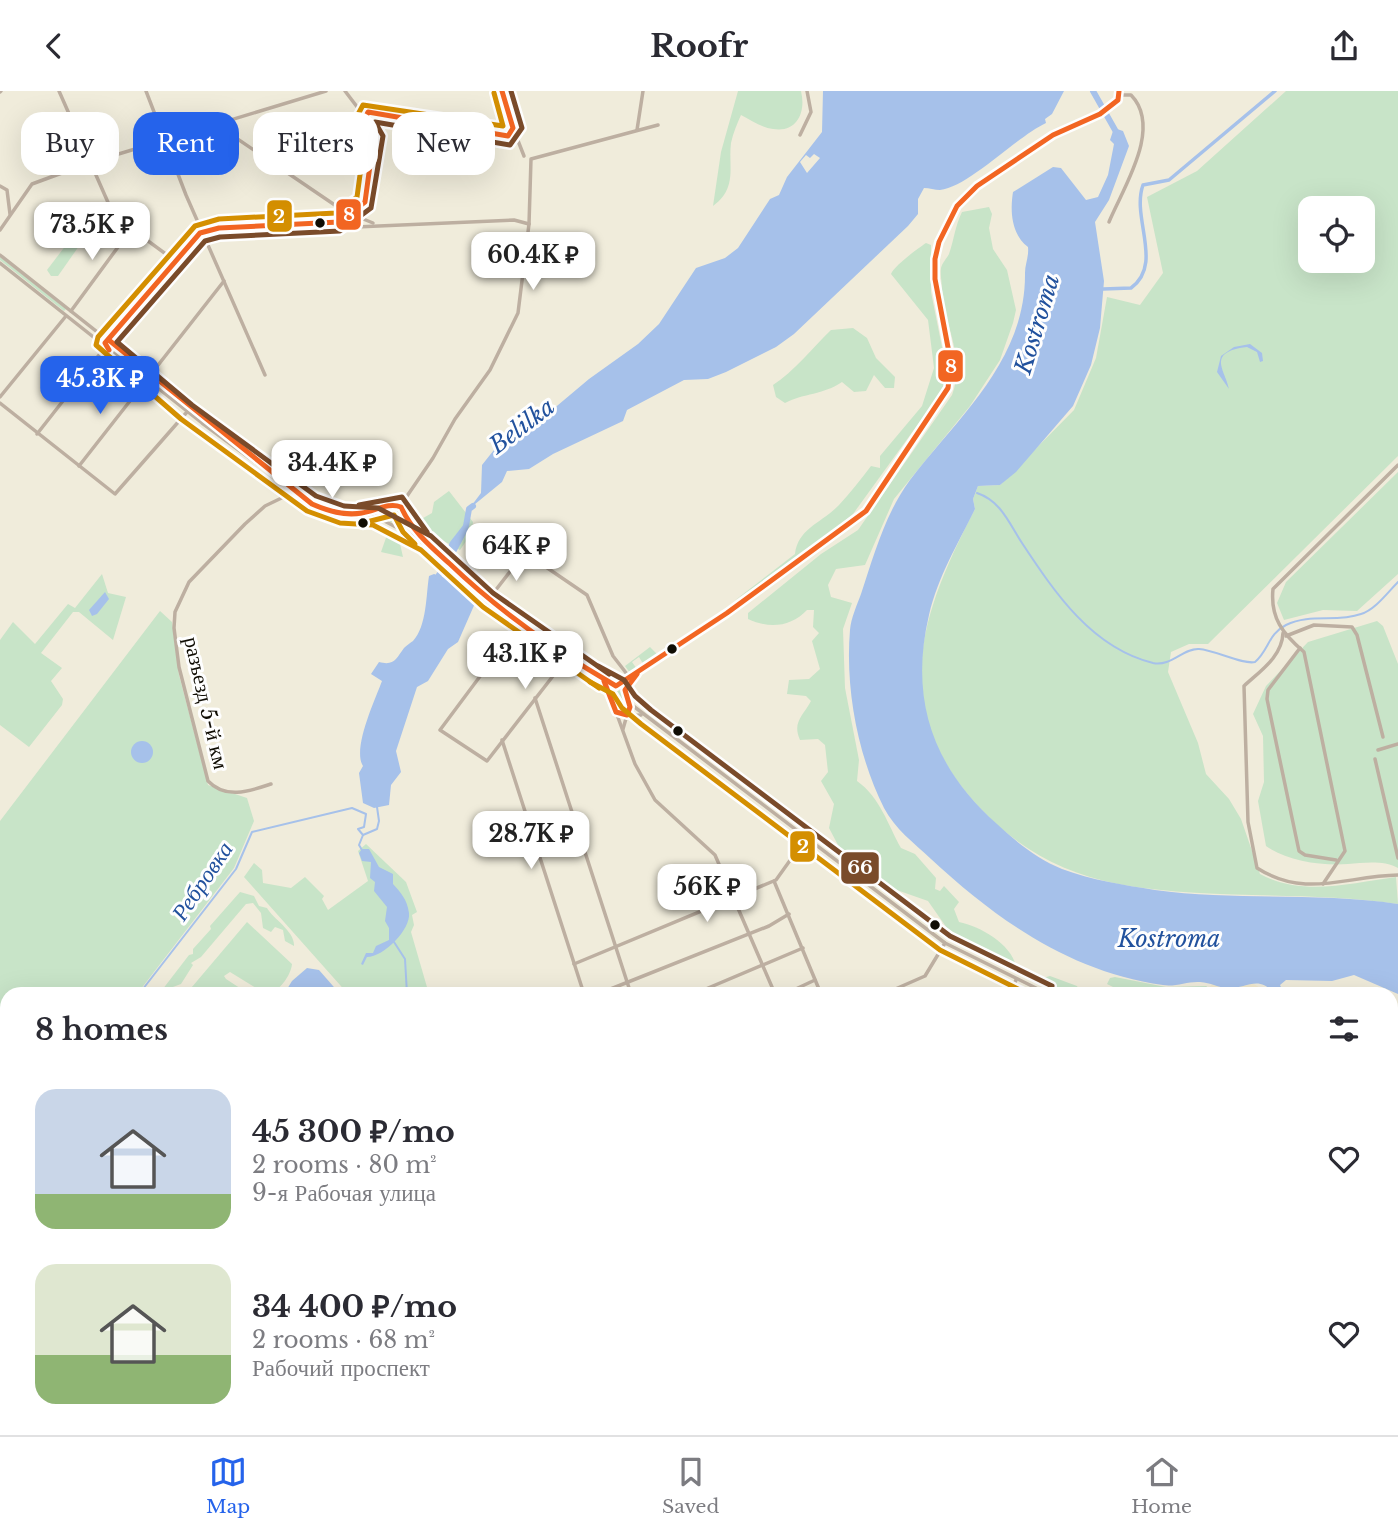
<!DOCTYPE html>
<meta charset="utf-8">
<style>
:root{--surface:#fff;--page:#f2f2f3;--text:#2b2b33;--muted:#7c7c81;--line:#e1e1e2;--accent:#2563eb}
body{margin:0;font-family:"Libre Baskerville",serif;background:var(--page);color:var(--text);height:100vh;display:flex;flex-direction:column;font-size:26px;white-space:nowrap}
*{box-sizing:border-box;margin:0}
p{font-size:23px;color:var(--muted)}
.icon{flex:none;width:38px;height:38px;fill:none;stroke:currentColor;stroke-width:2;stroke-linecap:round;stroke-linejoin:round}
.map{position:relative;flex:1;overflow:hidden}
.drawer{position:absolute;left:0px;top:896px;width:1398px;height:448px;display:flex;flex-direction:column;background:var(--surface);border-radius:21px 21px 0 0;box-shadow:0 7px 28px #0002}
.drawer>*{flex:none}
.banner{position:absolute;left:21px;top:21px;width:700px;height:63px;display:flex;gap:14px}
.buttons{position:absolute;left:1298px;top:105px;display:grid;gap:14px}
.buttons a{display:grid;place-items:center;width:77px;height:77px;border-radius:14px;background:var(--surface);box-shadow:0 7px 28px #0002;font-size:35px}
.price{position:absolute;translate:-50% -60px;padding:0 16px;border-radius:14px;background:#fff;color:#222;font-size:23px;line-height:46px;filter:drop-shadow(0 2px 4px #0008)}
.price::after{content:'';position:absolute;left:50%;top:42px;width:21px;height:16px;margin-left:-10px;background:inherit;clip-path:polygon(0 0,100% 0,50% 100%)}
.price.selected{background:var(--accent);color:#fff}
ul{padding:0;list-style:none}
li{display:flex;align-items:center;gap:21px;height:175px;padding:0 35px}
li span{display:grid;place-items:center;flex:none;width:196px;height:140px;border-radius:21px;color:#555}
li>.icon{margin-inline-start:auto}
span .icon{width:84px;height:84px;fill:#fffc;stroke-width:1}
li b{font-size:30px}
h2{display:flex;justify-content:space-between;align-items:center;height:84px;padding:0 35px;font-size:30px}
.chip{padding:0 24px;border-radius:21px;background:var(--surface);box-shadow:0 7px 28px #0002;font-size:24px;line-height:63px}
.chip.selected{background:var(--accent);color:#fff}
header{display:flex;justify-content:space-between;align-items:center;height:91px;padding:0 35px;background:var(--surface);font-size:32px;font-weight:700}
.dock{display:flex;justify-content:space-around;align-items:center;height:98px;border-top:2px solid var(--line);background:var(--surface);font-size:19px;color:var(--muted)}
.dock a{display:grid;justify-items:center;gap:4px}
.dock .selected{color:var(--accent)}
.map>svg:first-child{display:block}
.green{fill:#c8e4c8;fill-rule:evenodd}
.sand{fill:#f1e9cd}
.water{fill:#a6c1ea}
.pier{fill:#f0ecdb}
.lines{fill:none;stroke-linecap:round;stroke-linejoin:round}
.stream{stroke:#a6c1ea;stroke-width:2}
.canal{stroke:#a6c1ea;stroke-width:3.5}
.river{stroke:#a6c1ea;stroke-width:6}
.minor{stroke:#bdafa1;stroke-width:3.5}
.tertiary{stroke:#bdafa1;stroke-width:3.5}
.bus-1-casing{stroke:#fefefe;stroke-width:10}
.bus-2-casing{stroke:#fefefe;stroke-width:10}
.bus-3-casing{stroke:#fefefe;stroke-width:10}
.bus-1{stroke:#f26522;stroke-width:5}
.bus-2{stroke:#d48f01;stroke-width:5}
.bus-3{stroke:#7a4b2a;stroke-width:5}
.bus-dot{fill:#100d04;stroke:#fefefe;stroke-width:2.5}
.labels{text-anchor:middle;dominant-baseline:central;stroke-width:6;stroke-linejoin:round;paint-order:stroke}
.street-label{font-size:21px;fill:#100d04;stroke:#fefefe}
.water-label{font-size:23px;font-style:italic;fill:#21519d;stroke:#fefefe}
.line-badge{stroke:#fefefe;stroke-width:2.5}
.badge-label{font-size:19px;text-anchor:middle;font-weight:bold;fill:#fff}
</style>
<header><svg class="icon" aria-label="back" viewBox="0 0 24 24"><path d="M15 5l-7 7 7 7"/></svg>Roofr<svg class="icon" aria-label="share" viewBox="0 0 24 24"><path d="M12 15V3M7 8l5-5 5 5M5 13v7h14v-7"/></svg></header>
<div class="map">
<svg width="1398" height="1344" viewBox="0 0 1398 1344">
<rect width="100%" height="100%" fill="#f0ecdb"/>
<!-- green -->
<g class="green">
<path d="M 738,0 L 801,0 C 806,20 798,42 773,38 C 762,37 751,29 741,24 C 737,33 733,42 731,52 C 728,75 738,97 713,115 L 721,61 Z"/>
<path d="M 1286,0 L 1398,0 L 1398,365 L 1208,553 L 1189,553 L 1171,561 L 1168,581 L 1198,652 L 1206,683 L 1229,708 L 1241,728 L 1260,783 C 1302,806 1351,792 1396,786 L 1398,813 C 1305,799 1211,810 1118,793 C 1064,782 1020,759 982,719 C 886,619 919,526 975,418 L 973,408 L 978,395 L 1000,394 L 1074,319 L 1096,267 L 1107,206 L 1140,214 L 1163,182 L 1147,106 L 1197,80 ZM 1311,117 L 1363,117 L 1363,170 L 1311,170 Z"/>
<path d="M 989,116 L 992,123 L 989,137 L 993,158 L 1007,179 L 1016,219 L 1013,232 L 1000,269 L 970,315 L 894,408 L 865,474 L 836,478 L 828,494 L 831,506 L 852,512 L 843,538 L 845,597 L 859,669 L 857,690 C 880,706 888,734 901,757 L 915,763 L 936,787 L 935,798 L 940,800 L 944,795 L 959,811 L 954,818 L 959,831 C 980,835 1011,853 1016,875 L 999,870 L 949,840 L 928,810 L 891,797 L 839,756 L 829,737 L 834,713 L 821,690 L 828,681 L 825,654 L 818,648 L 800,649 C 792,631 803,625 811,610 L 806,605 L 787,603 L 789,589 L 809,588 L 820,578 L 812,550 L 819,542 L 813,536 L 814,519 L 807,519 C 791,536 769,538 748,528 L 748,522 L 821,463 L 858,439 L 952,304 C 966,267 945,238 942,199 C 942,192 940,183 941,177 C 942,172 947,167 949,163 C 954,149 955,135 962,121 Z"/>
<polygon points="79,137 86,145 58,185 51,185 47,179"/>
<path d="M 926,152 L 931,154 L 931,201 L 948,286 L 937,307 L 853,423 L 804,463 L 734,510 L 795,463 C 798,437 822,432 839,414 C 850,402 861,388 871,375 L 880,377 L 880,365 L 922,315 L 934,277 L 928,229 L 891,183 C 894,175 917,158 926,152 Z"/>
<polygon points="0,166 66,218 64,220 0,169"/>
<path d="M 853,237 L 867,247 L 876,267 L 895,286 L 894,297 L 885,297 L 874,284 L 866,300 L 854,301 L 842,291 C 823,304 804,302 785,312 L 776,306 L 773,294 C 794,281 813,256 831,239 Z"/>
<polygon points="153,287 232,350 151,289"/>
<polygon points="1398,381 1398,483 1357,520 1323,519 1284,529 1277,512 1286,491"/>
<polygon points="449,400 473,431 471,443 460,459 418,436 418,430 432,422 434,411"/>
<circle cx="394" cy="424" r="8"/>
<polygon points="388,441 398,444 403,466 381,461"/>
<polygon points="102,483 108,502 126,506 113,549 79,521 73,521 41,562 62,577 51,590 63,608 62,614 29,656 0,634 0,549 13,531 35,553 68,513 75,517"/>
<polygon points="160,520 172,531 179,584 208,694 247,707 254,730 234,777 137,903 7,903 7,1018 0,1023 0,730"/>
<path d="M 1377,530 L 1383,535 L 1398,573 L 1398,777 C 1383,769 1364,772 1348,773 C 1322,775 1287,770 1266,755 L 1258,710 L 1264,691 L 1263,645 L 1253,623 L 1266,595 L 1308,551 Z"/>
<polygon points="650,556 657,563 657,568 645,576 639,566 632,571 637,578 630,582 625,575"/>
<polygon points="616,599 622,600 628,618 625,622 619,621 613,603"/>
<polygon points="366,753 406,791 417,821 412,824 414,834 411,841 429,903 348,903 244,786 254,772 262,779 263,792 291,797 305,786 324,805 322,808 328,819 368,790 358,760"/>
<path d="M 240,801 L 254,805 L 259,815 L 267,817 C 273,828 295,840 294,855 L 285,850 L 283,839 L 275,836 L 271,841 L 263,837 L 261,822 L 253,812 L 246,813 L 201,866 L 191,872 L 193,874 L 181,893 L 173,896 L 169,903 L 159,903 L 189,864 L 193,863 L 193,858 L 211,838 L 210,835 Z"/>
<path d="M 247,831 L 292,873 C 291,884 279,902 266,903 L 230,881 L 224,885 L 226,888 L 249,903 L 186,903 Z"/>
<polygon points="1050,885 1077,895 1081,903 1069,903 1039,888"/>
<polygon points="1115,886 1166,896 1207,895 1202,903 1119,903 1117,898 1107,893 1110,887"/>
<polygon points="7,1243 7,1310 0,1308 0,1264"/>
<polygon points="167,1337 457,1337 457,1344 140,1344"/>
<polygon points="466,1337 781,1337 785,1344 467,1344"/>
<polygon points="1167,1337 1312,1337 1321,1344 1155,1344"/>
</g>
<!-- sand -->
<polygon class="sand" points="1213,892 1232,897 1252,892 1262,898 1261,903 1204,903"/>
<!-- water -->
<g class="water">
<path d="M 823,0 L 1064,0 L 1052,23 L 1045,28 L 1046,32 C 1016,46 969,96 940,99 C 935,99 929,97 924,97 L 918,108 L 918,123 L 908,135 L 794,243 L 776,256 L 726,281 L 708,288 L 684,289 L 627,319 L 623,330 L 553,363 L 529,378 L 507,380 L 502,391 L 469,418 L 481,402 L 482,374 L 513,335 L 531,334 L 545,325 L 589,288 L 638,253 L 659,233 L 696,177 L 725,167 L 738,157 L 770,108 L 779,104 L 787,86 L 822,41 Z"/>
<path d="M 1117,38 L 1123,40 L 1129,55 L 1109,109 L 1095,131 L 1104,190 L 1100,237 L 1091,274 L 1073,315 L 1016,381 L 1000,394 L 978,395 L 973,408 L 975,418 C 958,453 938,485 929,524 C 909,609 933,676 997,733 C 1016,751 1038,768 1062,778 C 1091,789 1124,794 1155,799 C 1235,810 1317,801 1398,813 L 1398,903 L 1354,884 L 1332,890 L 1286,889 L 1280,894 L 1284,903 L 1274,903 C 1259,882 1245,899 1225,897 C 1218,896 1211,892 1200,891 C 1188,890 1176,896 1163,894 C 1071,881 998,830 931,768 C 914,752 895,738 884,717 C 858,665 845,598 850,539 C 851,527 857,514 861,503 C 874,464 885,423 910,389 C 959,325 1026,269 1025,182 C 1025,173 1029,166 1028,156 C 1011,143 1010,120 1013,101 L 1053,76 L 1061,77 L 1086,109 L 1098,106 L 1108,84 L 1114,53 L 1110,49 L 1113,40 Z"/>
<path d="M 1250,253 L 1262,262 L 1263,270 L 1260,271 L 1257,261 L 1247,256 C 1205,261 1226,280 1229,298 L 1217,281 L 1221,265 L 1234,256 Z"/>
<polygon points="468,428 468,439 452,469 447,458 450,451"/>
<path d="M 434,483 C 451,487 464,499 476,510 L 458,551 L 448,558 L 428,590 L 417,596 L 396,660 L 401,681 L 391,694 L 389,714 L 374,717 L 363,712 L 359,682 L 363,675 C 352,658 375,609 382,590 L 371,583 L 379,571 C 394,575 396,568 404,557 C 407,554 410,552 413,550 C 427,535 426,504 429,485 Z"/>
<polygon points="105,501 109,508 97,523 92,525 89,519"/>
<circle cx="142" cy="661" r="11"/>
<path d="M 362,758 L 369,758 L 379,776 L 393,783 L 393,793 C 401,802 407,808 409,822 C 411,838 384,866 367,866 L 363,874 L 361,873 L 366,862 L 373,862 L 376,855 L 389,849 L 389,837 L 385,830 L 387,816 L 374,800 L 375,791 L 370,787 L 371,771 L 362,770 L 359,762 Z"/>
<polygon points="307,877 319,879 340,903 284,903 292,890"/>
</g>
<!-- pier -->
<polygon class="pier" points="814,63 820,67 807,82 800,71 806,64 810,67"/>
<g class="lines">
<!-- stream -->
<g class="stream">
<path d="M 977,402 C 1001,410 1009,432 1022,452 C 1055,502 1092,557 1153,572 C 1171,576 1183,557 1199,558 C 1215,559 1243,574 1255,571 C 1269,559 1268,543 1286,534 C 1311,522 1336,532 1361,523 C 1375,519 1388,501 1398,491"/>
<polyline points="362,759 359,754 363,744 377,738 379,730 377,716"/>
<polyline points="394,851 405,868 407,903"/>
<polyline points="139,903 236,778 252,741 352,717 366,723 364,736 358,738 363,744"/>
<polyline points="0,1094 7,1094"/>
<polyline points="0,1229 7,1208"/>
<polyline points="499,1344 501,1344"/>
<polyline points="1211,1344 1217,1337"/>
</g>
<!-- canal -->
<path class="canal" d="M 1103,198 L 1131,197 C 1164,173 1131,127 1143,94 L 1169,89 L 1275,0"/>
<!-- river -->
<g class="river">
<polyline points="1093,0 1119,46"/>
<polyline points="466,435 469,418 473,415"/>
<polyline points="438,490 439,484 451,467"/>
</g>
<!-- minor -->
<g class="minor">
<polyline points="59,0 114,125 174,169"/>
<polyline points="146,0 186,104 265,284"/>
<polyline points="0,1 1,0"/>
<polyline points="217,34 348,123"/>
<polyline points="513,37 524,65"/>
<polyline points="637,39 643,0"/>
<polyline points="800,44 811,21 807,0"/>
<polyline points="0,95 7,99 10,123"/>
<polyline points="356,125 373,132"/>
<path d="M 1109,131 C 1123,97 1163,37 1131,4 L 1120,4"/>
<polyline points="356,136 514,129 529,133"/>
<polyline points="0,139 32,93 89,72 326,0"/>
<polyline points="71,220 132,137"/>
<polyline points="0,306 66,225"/>
<polyline points="0,312 115,403 187,321"/>
<polyline points="37,343 110,250"/>
<polyline points="79,375 224,190"/>
<polyline points="393,413 405,408 433,367 455,328 490,279 518,222 529,133 531,68 658,34"/>
<polyline points="404,419 405,408"/>
<polyline points="505,448 587,504 613,565 630,587"/>
<polyline points="488,509 526,460"/>
<polyline points="519,533 440,639 487,670 567,567"/>
<path d="M 1283,542 C 1282,566 1260,580 1244,595 L 1248,731 L 1257,777 C 1306,808 1345,785 1398,784"/>
<polyline points="1286,545 1314,534 1352,536 1357,544 1383,646"/>
<polyline points="1300,557 1268,599 1267,608 1299,760 1305,764 1336,769"/>
<polyline points="535,607 631,903"/>
<polyline points="616,621 635,673 655,709 715,764 775,903"/>
<polyline points="623,638 627,624"/>
<polyline points="502,649 584,903"/>
<polyline points="1378,659 1398,653"/>
<polyline points="1375,668 1398,767"/>
<path d="M 271,693 C 250,700 226,709 208,690 L 179,576 L 174,537 L 175,521 L 189,491 L 245,433 L 265,415 L 296,400"/>
<polyline points="774,790 821,903"/>
<path d="M 1323,793 L 1345,760 L 1304,561 C 1283,543 1270,527 1273,498 L 1398,374"/>
<polyline points="574,873 776,789 806,747"/>
<polyline points="598,903 769,835 789,823"/>
<polyline points="694,903 803,857"/>
<polyline points="785,903 815,889"/>
<polyline points="884,903 925,885 945,852"/>
<polyline points="1010,903 1016,889"/>
<polyline points="1391,1077 1398,1064"/>
<polyline points="1391,1208 1398,1211"/>
<polyline points="1391,1231 1398,1216"/>
<polyline points="1391,1335 1398,1317"/>
<polyline points="181,1337 182,1344"/>
<polyline points="317,1337 317,1344"/>
<polyline points="377,1337 378,1344"/>
<polyline points="805,1337 807,1344"/>
<polyline points="868,1337 871,1344"/>
<polyline points="913,1337 916,1344"/>
<polyline points="957,1337 960,1344"/>
<polyline points="1073,1337 1076,1344"/>
<polyline points="1349,1337 1359,1344"/>
<polyline points="147,1344 174,1337"/>
<polyline points="441,1344 453,1341"/>
<polyline points="845,1344 862,1337"/>
<polyline points="1388,1344 1390,1337"/>
</g>
<!-- tertiary -->
<g class="tertiary">
<polyline points="345,0 364,25 373,44"/>
<polyline points="502,0 513,37 510,44 503,45"/>
<polyline points="364,25 371,20 503,45"/>
<polyline points="483,39 498,34"/>
<polyline points="501,44 498,36 504,21 503,9"/>
<polyline points="351,123 364,112"/>
<polyline points="344,129 353,123 359,131"/>
<polyline points="330,134 351,137 357,134 365,111 376,33 386,25"/>
<polyline points="0,164 259,369 262,375"/>
<polyline points="0,172 202,332 312,413 342,424 375,425 426,452"/>
<polyline points="110,250 174,169 200,142 219,137 319,133 344,129"/>
<polyline points="368,422 399,414 410,436 421,446"/>
<polyline points="395,435 405,426"/>
<polyline points="426,452 488,509 519,533 572,569 622,598 628,611 629,624"/>
<polyline points="605,591 616,621 624,625 641,624"/>
<polyline points="625,601 633,586"/>
<polyline points="610,603 616,595 727,522 844,439 866,420 948,297 951,272 935,188 935,168 939,151 957,115 977,95 1053,44 1100,23 1118,9 1119,0"/>
<polyline points="628,611 945,852 1048,903"/>
<polyline points="1391,1032 1398,1034"/>
</g>
<!-- bus-1 casing -->
<g class="bus-1-casing">
<g id="bus-1">
<path d="M 110,250 L 312,413 C 328,420 344,425 362,422 C 376,420 388,411 401,416 C 412,440 430,455 450,473 C 500,521 556,560 616,595 L 727,522 L 866,420 L 948,297 L 951,272 L 935,188 L 935,168 L 939,151 L 957,115 L 977,95 L 1053,44 L 1100,23 L 1118,9 L 1119,0"/>
<polyline points="109,259 105,252 200,142 219,137 339,131 365,111 374,45 364,30 368,21 508,45 513,37 502,0"/>
<polyline points="604,590 616,621 627,624 630,616 625,599 637,583"/>
</g>
</g>
<!-- bus-2 casing -->
<g class="bus-2-casing">
<g id="bus-2">
<polyline points="494,2 503,35 363,14 355,29 365,47 357,106 336,122 219,128 195,135 98,246 96,254 181,328 307,420 340,432 373,434 421,459 483,516 599,597"/>
<polyline points="363,432 394,424 403,441 415,453"/>
<polyline points="590,591 613,603 622,617 641,633 940,859 1028,903"/>
</g>
</g>
<!-- bus-3 casing -->
<g class="bus-3-casing">
<g id="bus-3">
<polyline points="511,0 522,37 510,54 375,31 383,45 371,117 340,140 220,146 205,150 117,251 192,314 316,405 344,415 378,417 431,445 493,502 609,583"/>
<polyline points="359,414 402,406 427,441"/>
<polyline points="598,575 624,589 635,605 651,619 950,845 1052,895"/>
</g>
</g>
<!-- bus-1 -->
<use href="#bus-1" class="bus-1"/>
<!-- bus-2 -->
<use href="#bus-2" class="bus-2"/>
<!-- bus-3 -->
<use href="#bus-3" class="bus-3"/>
</g>
<!-- markers -->
<g class="bus-dot">
<circle cx="320" cy="132" r="6"/>
<circle cx="363" cy="432" r="6"/>
<circle cx="672" cy="558" r="6"/>
<circle cx="678" cy="640" r="6"/>
<circle cx="935" cy="834" r="6"/>
</g>
<g class="labels">
<!-- street labels -->
<g class="street-label">
<text transform="translate(206 612) rotate(77)">разъезд 5-й км</text>
</g>
<!-- water labels -->
<g class="water-label">
<text transform="translate(1037 233) rotate(-73)">Kostroma</text>
<text transform="translate(522 335) rotate(-37)">Belilka</text>
<text transform="translate(202 790) rotate(-56)">Ребровка</text>
<text x="1169" y="848">Kostroma</text>
</g>
</g>
<g class="line-badge">
<rect x="335" y="107" width="27" height="33" rx="7" fill="#f26522"/>
<rect x="266" y="108" width="27" height="34" rx="7" fill="#d48f01"/>
<rect x="937" y="258" width="27" height="34" rx="7" fill="#f26522"/>
<rect x="789" y="739" width="27" height="33" rx="7" fill="#d48f01"/>
<rect x="840" y="760" width="40" height="34" rx="7" fill="#7a4b2a"/>
</g>
<g class="badge-label">
<text x="349" y="130">8</text>
<text x="279" y="132">2</text>
<text x="951" y="282">8</text>
<text x="803" y="762">2</text>
<text x="860" y="783">66</text>
</g>
</svg>
<div class="buttons">
<a><svg class="icon" aria-label="locate" viewBox="0 0 24 24"><circle cx="12" cy="12" r="6"/><path d="M12 2v4M12 18v4M2 12h4M18 12h4"/></svg></a>
</div>
<b class="price" style="left:92px;top:171px">73.5K ₽</b>
<b class="price" style="left:533px;top:201px">60.4K ₽</b>
<b class="price selected" style="left:100px;top:325px">45.3K ₽</b>
<b class="price" style="left:332px;top:409px">34.4K ₽</b>
<b class="price" style="left:516px;top:492px">64K ₽</b>
<b class="price" style="left:525px;top:600px">43.1K ₽</b>
<b class="price" style="left:531px;top:780px">28.7K ₽</b>
<b class="price" style="left:707px;top:833px">56K ₽</b>
<div class="banner">
<a class="chip">Buy</a>
<a class="chip selected">Rent</a>
<a class="chip">Filters</a>
<a class="chip">New</a>
</div>
<section class="drawer">
<h2>8 homes<svg class="icon" aria-label="filters" viewBox="0 0 24 24"><path d="M4 7h16M4 17h16"/><circle cx="9" cy="7" r="2"/><circle cx="15" cy="17" r="2"/></svg></h2>
<ul>
<li><span style="background:linear-gradient(#c9d6e8 75%,#8fb573 0)"><svg class="icon" aria-label="home" viewBox="0 0 24 24"><path d="M3 11l9-7 9 7M6 9v11h12V9"/></svg></span><div><b>45 300 ₽/mo</b><p>2 rooms · 80 m²</p><p>9-я Рабочая улица</p></div><svg class="icon" aria-label="heart" viewBox="0 0 24 24"><path d="M12 20l-8-8c-3-5 5-10 8-4 3-6 11-1 8 4z"/></svg></li>
<li><span style="background:linear-gradient(#dfe7d0 65%,#8fb573 0)"><svg class="icon" aria-label="home" viewBox="0 0 24 24"><path d="M3 11l9-7 9 7M6 9v11h12V9"/></svg></span><div><b>34 400 ₽/mo</b><p>2 rooms · 68 m²</p><p>Рабочий проспект</p></div><svg class="icon" aria-label="heart" viewBox="0 0 24 24"><path d="M12 20l-8-8c-3-5 5-10 8-4 3-6 11-1 8 4z"/></svg></li>
</ul>
</section>
</div>
<nav class="dock">
<a class="selected"><svg class="icon" aria-label="map" viewBox="0 0 24 24"><path d="M3 6l6-2 6 2 6-2v14l-6 2-6-2-6 2zM9 4v14M15 6v14"/></svg>Map</a>
<a><svg class="icon" aria-label="saved" viewBox="0 0 24 24"><path d="M7 4h10v16l-5-4-5 4z"/></svg>Saved</a>
<a><svg class="icon" aria-label="home" viewBox="0 0 24 24"><path d="M3 11l9-7 9 7M6 9v11h12V9"/></svg>Home</a>
</nav>
